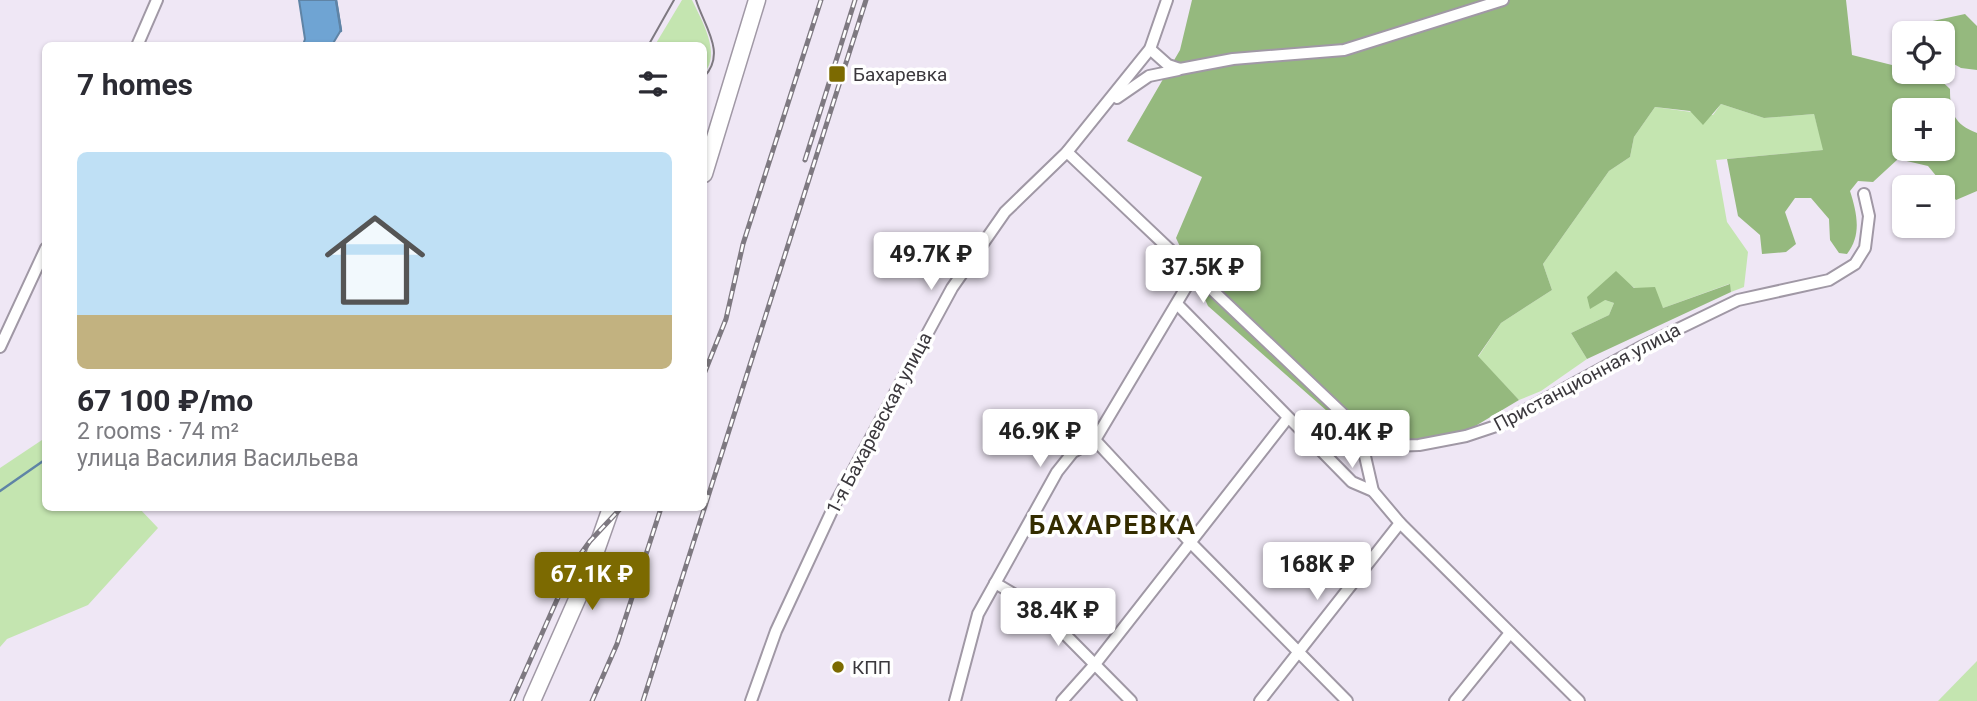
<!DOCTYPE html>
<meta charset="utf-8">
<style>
:root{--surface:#fff;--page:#f2f2f3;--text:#2b2b33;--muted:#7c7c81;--accent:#7c6a01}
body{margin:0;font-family:Roboto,sans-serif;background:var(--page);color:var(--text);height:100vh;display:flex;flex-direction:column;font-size:26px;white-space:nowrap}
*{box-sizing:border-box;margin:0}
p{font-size:23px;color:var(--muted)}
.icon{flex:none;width:38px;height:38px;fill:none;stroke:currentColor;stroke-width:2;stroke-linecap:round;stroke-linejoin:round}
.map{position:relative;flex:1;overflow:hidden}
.panel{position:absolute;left:42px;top:42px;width:665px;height:469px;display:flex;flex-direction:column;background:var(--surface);border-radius:10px;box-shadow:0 2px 5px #0004}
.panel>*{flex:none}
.controls{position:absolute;left:1892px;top:21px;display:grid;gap:14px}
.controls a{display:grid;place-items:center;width:63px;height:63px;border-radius:10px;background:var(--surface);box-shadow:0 2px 5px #0004;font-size:35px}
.price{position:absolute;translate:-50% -60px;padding:0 16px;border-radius:7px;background:#fff;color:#222;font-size:23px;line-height:46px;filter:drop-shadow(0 2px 4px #0008)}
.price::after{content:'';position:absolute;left:50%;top:42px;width:21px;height:16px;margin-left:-10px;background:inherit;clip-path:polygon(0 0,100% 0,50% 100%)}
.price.on{background:var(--accent);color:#fff}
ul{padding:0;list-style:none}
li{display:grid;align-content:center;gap:14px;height:371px;padding:0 35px}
li span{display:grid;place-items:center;height:217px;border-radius:10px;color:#555}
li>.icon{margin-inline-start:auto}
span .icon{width:126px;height:126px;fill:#fffc;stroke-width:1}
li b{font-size:30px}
h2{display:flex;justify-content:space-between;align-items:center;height:84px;padding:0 35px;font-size:30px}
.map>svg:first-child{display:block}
.green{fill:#c4e5b0}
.forest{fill:#95b97e;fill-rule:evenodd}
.water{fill:#6fa4d3;stroke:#5f84a6;stroke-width:2}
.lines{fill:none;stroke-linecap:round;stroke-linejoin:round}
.stream{stroke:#5f84a6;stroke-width:2.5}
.minor-casing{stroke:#a098a5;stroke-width:14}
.secondary-casing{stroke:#a098a5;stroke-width:19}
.minor{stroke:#fff;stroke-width:10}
.secondary{stroke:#fff;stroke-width:16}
.tram{stroke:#7e7981;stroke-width:2}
.rail-casing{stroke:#7e7981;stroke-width:5}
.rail{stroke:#fff;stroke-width:2.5;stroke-dasharray:8;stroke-linecap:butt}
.poi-dot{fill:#7c6a01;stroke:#fff;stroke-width:2.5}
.labels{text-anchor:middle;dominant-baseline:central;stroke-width:7;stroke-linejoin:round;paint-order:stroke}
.poi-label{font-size:19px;fill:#3b383d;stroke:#fff;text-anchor:start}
.street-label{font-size:19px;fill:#3b383d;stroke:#fff}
.district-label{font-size:26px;font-weight:bold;letter-spacing:2px;fill:#342c00;stroke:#fff}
</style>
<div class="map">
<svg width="1977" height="701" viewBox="0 0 1977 701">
<rect width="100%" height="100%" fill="#efe7f5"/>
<!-- green -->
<g class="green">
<path d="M 682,0 L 692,0 C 701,19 722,54 704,73 L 704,46 L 655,45 Z"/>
<polygon points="1721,104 1764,118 1814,114 1824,150 1716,160 1727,222 1748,252 1744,287 1731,292 1729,284 1663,308 1629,284 1605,300 1614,303 1609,315 1571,333 1587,359 1541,391 1519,400 1478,357 1501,323 1552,290 1543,264 1609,171 1630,157 1634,137 1655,107 1713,115"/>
<polygon points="45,438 46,508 139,508 158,528 88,605 7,639 0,647 0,468"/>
<polygon points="1977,661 1977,701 1938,701"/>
</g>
<!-- forest -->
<g class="forest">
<path d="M 1192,0 L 1846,0 L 1852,55 L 1904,68 L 1904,72 L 1932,72 L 1950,89 C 1950,113 1954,124 1977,133 L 1977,191 L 1956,200 L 1928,166 L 1898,159 L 1873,182 L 1858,181 L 1850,191 C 1857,213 1862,235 1847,254 L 1839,253 L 1830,240 L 1829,219 L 1811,198 L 1795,198 L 1785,212 L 1796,244 L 1786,252 L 1762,254 L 1760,235 L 1738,216 L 1727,159 L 1823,150 L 1814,114 L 1764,118 L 1721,104 L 1703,125 L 1690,111 L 1655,107 L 1634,137 L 1630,157 L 1609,171 L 1543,264 L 1552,290 L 1501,323 L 1478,356 L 1519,400 L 1467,431 L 1378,456 L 1208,306 L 1176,238 L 1202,177 L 1127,141 L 1180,50 ZM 1904,110 L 1942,110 L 1942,149 L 1904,149 Z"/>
<polygon points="1965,14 1977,26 1977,70 1961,68 1943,58 1942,33 1929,33 1928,22"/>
<polygon points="1616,271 1634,288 1655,287 1663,308 1730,284 1731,292 1587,359 1571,333 1609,315 1614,303 1605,300 1590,309 1587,297"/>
</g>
<!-- water -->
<polygon class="water" points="299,0 336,0 341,30 332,45 303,45 305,39"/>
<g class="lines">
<!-- stream -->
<g class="stream">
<polyline points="336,0 341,31"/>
<polyline points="0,491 46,459"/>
</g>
<!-- minor casing -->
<g class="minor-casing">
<g id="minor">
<polyline points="137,46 157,0"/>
<polyline points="1150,49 1168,65 1180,69 1233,59 1344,50 1503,0"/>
<polyline points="1117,98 1149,76 1178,70"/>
<polyline points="1067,152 1343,414 1362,443 1373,491"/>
<polyline points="1177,304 1352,482 1373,491 1400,523 1579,701"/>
<polyline points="0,347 46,248"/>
<polyline points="1095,440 1189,541 1347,701"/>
<polyline points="1362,443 1367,436 1390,446 1419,445 1466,436 1496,426 1643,346 1738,300 1829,280 1855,264 1865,248 1869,216 1864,194"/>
<polyline points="995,583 1041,610 1131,701"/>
<polyline points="751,701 776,631 836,502 952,288 1005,212 1067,152 1150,49 1167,0"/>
<polyline points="955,701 978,614 1057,472 1073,452 1095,440 1194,274"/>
<polyline points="1062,701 1096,663 1287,419"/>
<polyline points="1260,701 1400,523"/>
<polyline points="1455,701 1510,633"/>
</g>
</g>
<!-- secondary casing -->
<g class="secondary-casing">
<g id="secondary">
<polyline points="704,174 757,0"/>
<polyline points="532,701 586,579 611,508"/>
</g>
</g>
<!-- minor -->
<use href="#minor" class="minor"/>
<!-- secondary -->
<use href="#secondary" class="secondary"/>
<!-- tram -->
<g class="tram">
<path d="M 696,0 C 704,26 727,53 704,77"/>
<polyline points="648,46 674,0"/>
</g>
<!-- rail casing -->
<g class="rail-casing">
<g id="rail">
<polyline points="805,160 855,0"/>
<polyline points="704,374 726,319 743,244 821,0"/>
<polyline points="512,701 572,566 590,541 621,508"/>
<polyline points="592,701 617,644 661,508"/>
<polyline points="643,701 866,0"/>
</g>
</g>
<!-- rail -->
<use href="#rail" class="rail"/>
</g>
<!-- markers -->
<g class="poi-dot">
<rect x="828" y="65" width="18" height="18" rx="3.5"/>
<circle cx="838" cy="667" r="7"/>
</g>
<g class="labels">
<!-- poi labels -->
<g class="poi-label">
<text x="853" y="74">Бахаревка</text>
<text x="852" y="667">КПП</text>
</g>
<!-- street labels -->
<g class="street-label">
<text transform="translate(1587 377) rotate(-28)">Пристанционная улица</text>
<text transform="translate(879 423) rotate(-62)">1-я Бахаревская улица</text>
</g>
<!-- district labels -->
<g class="district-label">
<text x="1113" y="525">БАХАРЕВКА</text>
</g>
</g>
</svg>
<div class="controls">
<a><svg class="icon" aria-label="locate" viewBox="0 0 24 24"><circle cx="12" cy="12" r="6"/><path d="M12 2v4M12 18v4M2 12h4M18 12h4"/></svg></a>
<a>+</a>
<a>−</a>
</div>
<b class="price" style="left:931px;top:292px">49.7K ₽</b>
<b class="price" style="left:1203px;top:305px">37.5K ₽</b>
<b class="price" style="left:1040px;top:469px">46.9K ₽</b>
<b class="price" style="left:1352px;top:470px">40.4K ₽</b>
<b class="price" style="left:1317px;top:602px">168K ₽</b>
<b class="price on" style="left:592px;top:612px">67.1K ₽</b>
<b class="price" style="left:1058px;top:648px">38.4K ₽</b>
<section class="panel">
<h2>7 homes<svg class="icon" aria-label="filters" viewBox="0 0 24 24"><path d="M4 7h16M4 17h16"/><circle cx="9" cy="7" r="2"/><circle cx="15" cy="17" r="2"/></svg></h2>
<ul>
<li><span style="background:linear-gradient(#bfe0f5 75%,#c2b280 0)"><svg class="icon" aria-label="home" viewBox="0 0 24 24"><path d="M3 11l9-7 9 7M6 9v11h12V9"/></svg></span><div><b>67 100 ₽/mo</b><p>2 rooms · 74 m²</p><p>улица Василия Васильева</p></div></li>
</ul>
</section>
</div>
